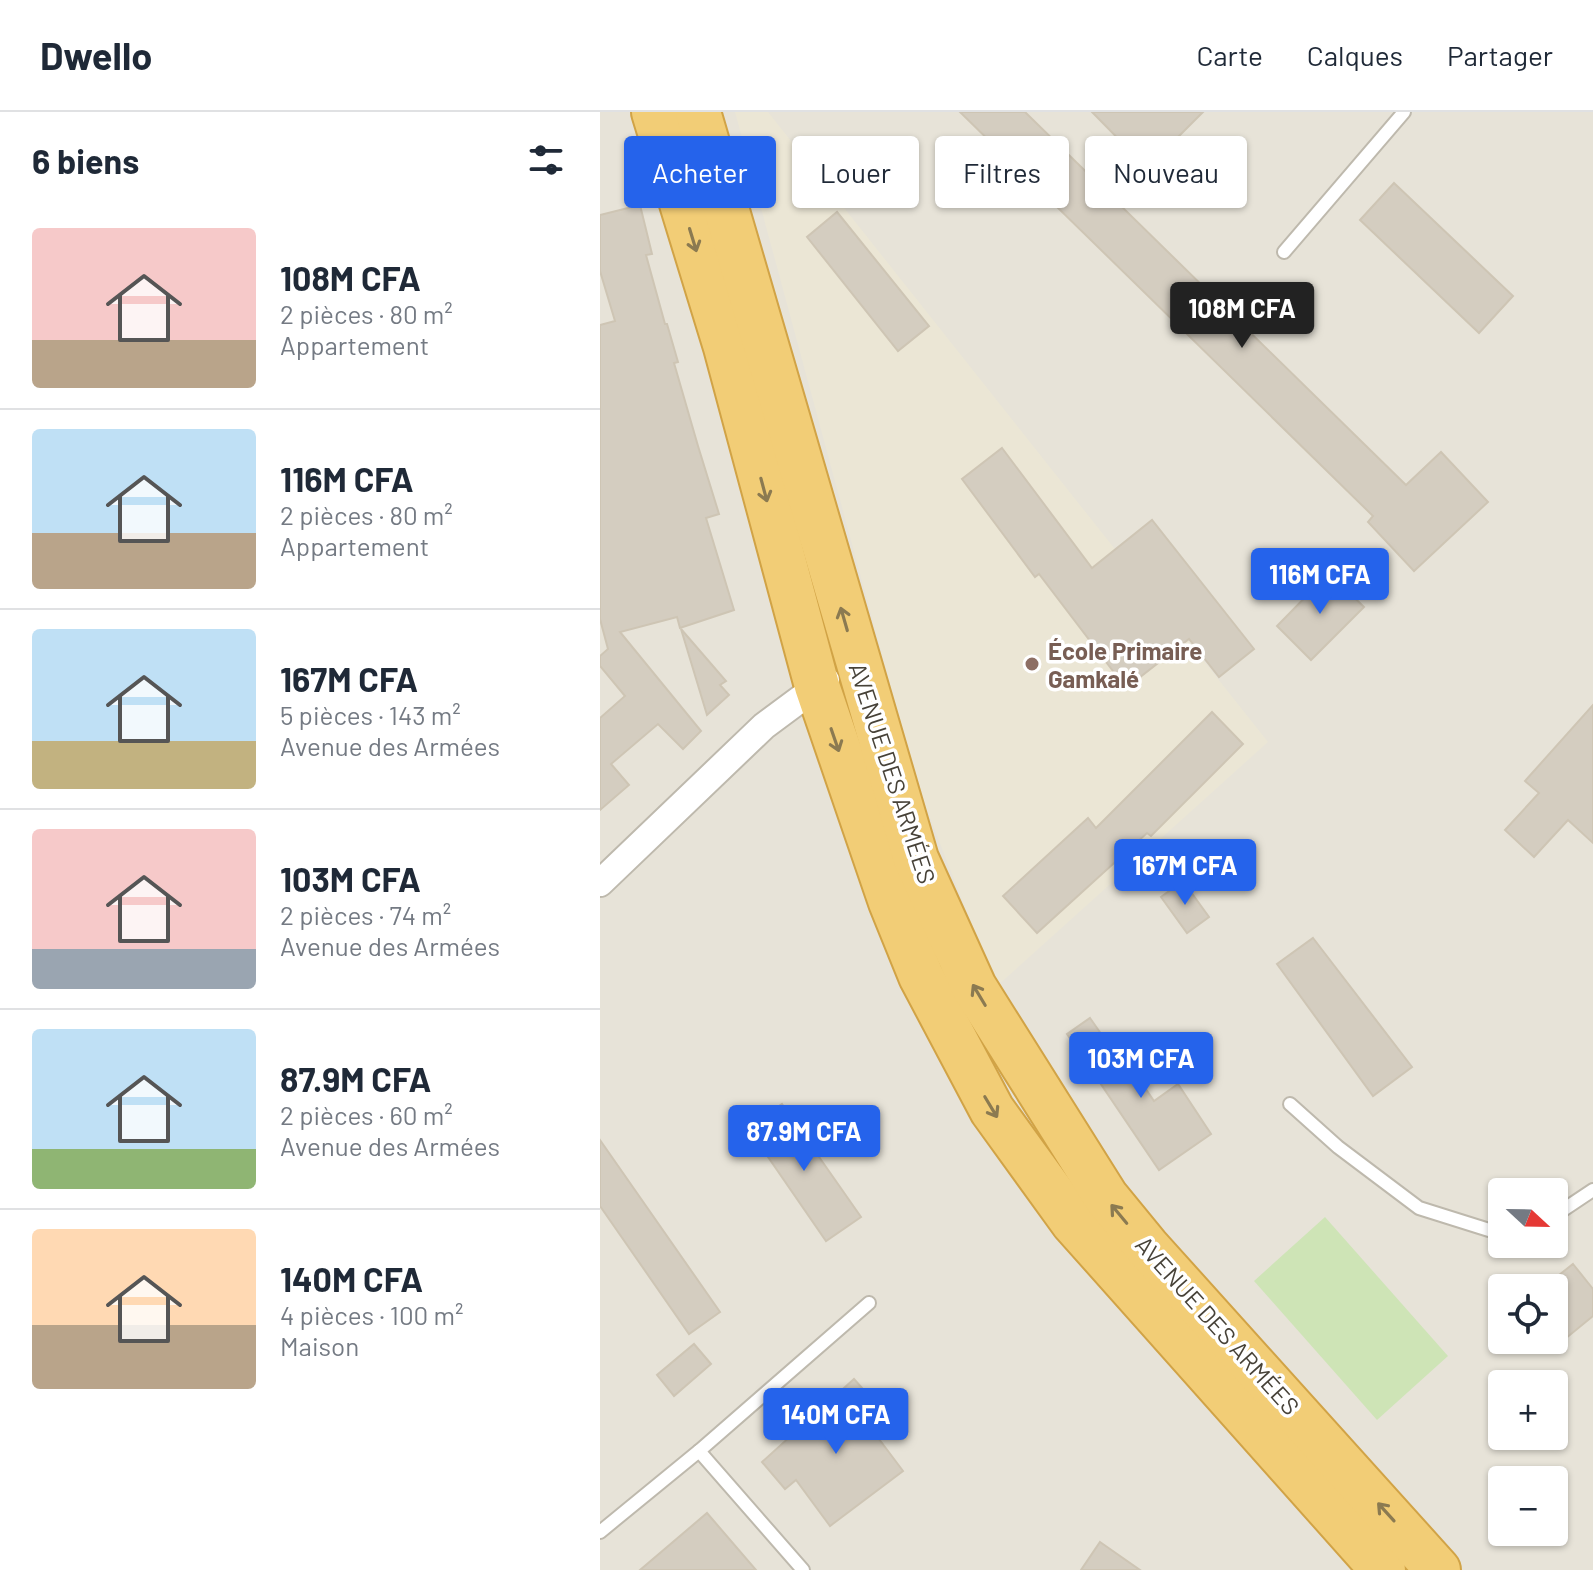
<!DOCTYPE html>
<html lang="fr">
<meta charset="utf-8">
<style>
:root{--surface:#fff;--page:#f6f6f7;--text:#1f2937;--muted:#747a83;--line:#e0e1e3;--accent:#2563eb}
body{margin:0;font-family:Barlow,sans-serif;background:var(--page);color:var(--text);height:100vh;display:flex;flex-direction:column;font-size:30px;white-space:nowrap}
*{box-sizing:border-box;margin:0}
p{font-size:26px;color:var(--muted)}
.icon{flex:none;width:44px;height:44px;fill:none;stroke:currentColor;stroke-width:2;stroke-linecap:round;stroke-linejoin:round}
.map{position:relative;flex:1;overflow:hidden}
.drawer{display:flex;flex-direction:column;background:var(--surface);width:600px}
.drawer>*{flex:none}
.guide{position:absolute;left:24px;top:24px;width:760px;height:72px;display:flex;gap:16px}
.needle{width:52px;rotate:112deg}
.controls{position:absolute;left:888px;top:1066px;display:grid;gap:16px}
.controls a{display:grid;place-items:center;width:80px;height:80px;border-radius:8px;background:var(--surface);box-shadow:0 2px 6px #0004;font-size:40px}
.price{position:absolute;translate:-50% -68px;padding:0 18px;border-radius:8px;background:var(--accent);color:#fff;font-size:26px;line-height:52px;filter:drop-shadow(0 2px 4px #0008)}
.price::after{content:'';position:absolute;left:50%;top:48px;width:24px;height:18px;margin-left:-12px;background:inherit;clip-path:polygon(0 0,100% 0,50% 100%)}
.price.current{background:#222;color:#fff}
ul{padding:0;list-style:none}
li{display:flex;align-items:center;gap:24px;height:200px;padding:0 32px}
li+li{border-top:2px solid var(--line)}
li span{display:grid;place-items:center;flex:none;width:224px;height:160px;border-radius:8px;color:#555}
li>.icon{margin-inline-start:auto}
span .icon{width:96px;height:96px;fill:#fffc;stroke-width:1}
li b{font-size:34px}
h2{display:flex;justify-content:space-between;align-items:center;height:96px;padding:0 32px;font-size:34px}
.tag{padding:0 28px;border-radius:8px;background:var(--surface);box-shadow:0 2px 6px #0004;font-size:28px;line-height:72px}
.tag.current{background:var(--accent);color:#fff}
header{display:flex;align-items:center;gap:48px;box-sizing:border-box;height:112px;padding:0 40px;background:var(--surface);border-bottom:2px solid var(--line)}
header strong{font-size:38px}
nav{display:flex;gap:44px;margin-inline-start:auto;font-size:28px}
main{display:flex;flex:1;min-height:0}
.map>svg:first-child{display:block}
.residential{fill:#e7e3d8;fill-rule:evenodd}
.education{fill:#ebe6d5}
.pitch{fill:#cee4b6}
.building{fill:#d4cdc0;stroke:#cec5b4;stroke-width:2}
.lines{fill:none;stroke-linecap:round;stroke-linejoin:round}
.lane-casing{stroke:#beb9ad;stroke-width:16}
.street-casing{stroke:#beb9ad;stroke-width:30}
.highway-casing{stroke:#d1a346;stroke-width:48}
.lane{stroke:#fff;stroke-width:12}
.street{stroke:#fff;stroke-width:26}
.highway{stroke:#f2cd76;stroke-width:44}
.oneway{stroke:#8b7a51}
.education-dot{fill:#8d6e63;stroke:#fff;stroke-width:3}
.labels{text-anchor:middle;dominant-baseline:central;stroke-width:7;stroke-linejoin:round;paint-order:stroke}
.education-label{font-size:24px;font-weight:bold;fill:#785e54;stroke:#fff;text-anchor:start}
.street-label{font-size:24px;fill:#474238;stroke:#fff}
</style>
<header>
<strong>Dwello</strong>
<nav><a>Carte</a><a>Calques</a><a>Partager</a></nav>
</header>
<main>
<section class="drawer">
<h2>6 biens<svg class="icon" aria-label="filters" viewBox="0 0 24 24"><path d="M4 7h16M4 17h16"/><circle cx="9" cy="7" r="2"/><circle cx="15" cy="17" r="2"/></svg></h2>
<ul>
<li><span style="background:linear-gradient(#f6c9c9 70%,#b9a48a 0)"><svg class="icon" aria-label="home" viewBox="0 0 24 24"><path d="M3 11l9-7 9 7M6 9v11h12V9"/></svg></span><div><b>108M CFA</b><p>2 pièces · 80 m²</p><p>Appartement</p></div></li>
<li><span style="background:linear-gradient(#bfe0f5 65%,#b9a48a 0)"><svg class="icon" aria-label="home" viewBox="0 0 24 24"><path d="M3 11l9-7 9 7M6 9v11h12V9"/></svg></span><div><b>116M CFA</b><p>2 pièces · 80 m²</p><p>Appartement</p></div></li>
<li><span style="background:linear-gradient(#bfe0f5 70%,#c2b280 0)"><svg class="icon" aria-label="home" viewBox="0 0 24 24"><path d="M3 11l9-7 9 7M6 9v11h12V9"/></svg></span><div><b>167M CFA</b><p>5 pièces · 143 m²</p><p>Avenue des Armées</p></div></li>
<li><span style="background:linear-gradient(#f6c9c9 75%,#9aa5b1 0)"><svg class="icon" aria-label="home" viewBox="0 0 24 24"><path d="M3 11l9-7 9 7M6 9v11h12V9"/></svg></span><div><b>103M CFA</b><p>2 pièces · 74 m²</p><p>Avenue des Armées</p></div></li>
<li><span style="background:linear-gradient(#bfe0f5 75%,#8fb573 0)"><svg class="icon" aria-label="home" viewBox="0 0 24 24"><path d="M3 11l9-7 9 7M6 9v11h12V9"/></svg></span><div><b>87.9M CFA</b><p>2 pièces · 60 m²</p><p>Avenue des Armées</p></div></li>
<li><span style="background:linear-gradient(#ffd9b3 60%,#b9a48a 0)"><svg class="icon" aria-label="home" viewBox="0 0 24 24"><path d="M3 11l9-7 9 7M6 9v11h12V9"/></svg></span><div><b>140M CFA</b><p>4 pièces · 100 m²</p><p>Maison</p></div></li>
</ul>
</section>
<div class="map">
<svg width="993" height="1458" viewBox="0 0 993 1458">
<rect width="100%" height="100%" fill="#f3f1ea"/>
<!-- residential -->
<path class="residential" d="M 0,0 L 993,0 L 993,1458 L 0,1458 ZM 902,1080 L 954,1080 L 954,1132 L 902,1132 ZM 902,1176 L 954,1176 L 954,1228 L 902,1228 ZM 902,1272 L 954,1272 L 954,1324 L 902,1324 ZM 902,1368 L 954,1368 L 954,1420 L 902,1420 Z"/>
<!-- education -->
<polygon class="education" points="135,0 168,0 668,630 396,875 325,693 301,613"/>
<!-- pitch -->
<polygon class="pitch" points="725,1105 848,1244 777,1308 654,1169"/>
<!-- building -->
<g class="building">
<polygon points="360,0 425,0 806,373 841,340 888,390 814,459 768,410 773,404"/>
<polygon points="492,0 603,0 547,56"/>
<polygon points="794,71 913,184 879,221 760,108"/>
<polygon points="40,93 52,142 46,143 65,212 67,212 78,250 74,251 98,334 119,402 106,406 134,498 80,516 77,505 20,520 101,619 83,637 58,612 11,652 29,673 0,698 0,606 25,584 0,554 0,544 8,537 0,507 0,213 15,209 0,159 0,103"/>
<polygon points="237,100 329,214 298,239 207,125"/>
<polygon points="402,336 492,456 552,408 654,537 619,565 589,527 526,576 439,462 435,465 362,367"/>
<polygon points="729,461 764,495 711,548 677,514"/>
<polygon points="81,517 126,569 120,573 129,583 107,603"/>
<polygon points="993,593 993,731 968,708 934,745 905,718 939,681 925,669"/>
<polygon points="612,600 643,632 551,724 547,721 437,821 403,784 488,706 496,716"/>
<polygon points="583,769 609,805 587,821 561,785"/>
<polygon points="713,826 812,955 773,984 677,852"/>
<polygon points="490,906 504,926 509,923 554,989 578,972 611,1022 559,1058 467,922"/>
<polygon points="182,992 261,1105 226,1129 148,1016"/>
<polygon points="0,1028 120,1200 89,1222 0,1094"/>
<polygon points="973,1152 993,1177 993,1204 954,1236 954,1167"/>
<polygon points="94,1232 111,1252 74,1284 57,1263"/>
<polygon points="254,1267 278,1294 264,1307 303,1359 230,1414 196,1368 185,1377 162,1350"/>
<polygon points="107,1401 156,1458 40,1458"/>
<polygon points="500,1430 540,1458 481,1458"/>
</g>
<g class="lines">
<!-- lane casing -->
<g class="lane-casing">
<g id="lane">
<polyline points="684,140 804,0"/>
<polyline points="690,992 738,1035 819,1096 889,1118 902,1115"/>
<polyline points="954,1104 993,1078"/>
<polyline points="99,1339 203,1458"/>
<polyline points="0,1420 99,1339 269,1191"/>
</g>
</g>
<!-- street casing -->
<g class="street-casing">
<polyline id="street" points="0,771 164,614 226,568"/>
</g>
<!-- highway casing -->
<g class="highway-casing">
<g id="highway">
<polyline points="54,0 126,235 217,574 291,790 321,864 392,998 473,1110 783,1458"/>
<polyline points="98,0 316,747 374,875 506,1085 547,1135 838,1458"/>
</g>
</g>
<!-- lane -->
<use href="#lane" class="lane"/>
<!-- street -->
<use href="#street" class="street"/>
<!-- highway -->
<use href="#highway" class="highway"/>
</g>
<!-- one-way arrows -->
<defs><path id="oneway-shaft" d="M-6 0H5M1.5-3L5.5 0L1.5 3" fill="none" stroke-width="1.6" stroke-linecap="round" stroke-linejoin="round" transform="scale(2)"/></defs>
<g class="oneway">
<use href="#oneway-shaft" transform="translate(93 128) rotate(73)"/>
<use href="#oneway-shaft" transform="translate(164 378) rotate(75)"/>
<use href="#oneway-shaft" transform="translate(244 507) rotate(-106)"/>
<use href="#oneway-shaft" transform="translate(235 628) rotate(71)"/>
<use href="#oneway-shaft" transform="translate(379 883) rotate(-121)"/>
<use href="#oneway-shaft" transform="translate(391 995) rotate(59)"/>
<use href="#oneway-shaft" transform="translate(519 1102) rotate(-130)"/>
<use href="#oneway-shaft" transform="translate(786 1400) rotate(-132)"/>
</g>
<!-- markers -->
<circle class="education-dot" cx="432" cy="552" r="8"/>
<g class="labels">
<!-- education labels -->
<g class="education-label">
<text x="448" y="538">École Primaire<tspan x="448" dy="28">Gamkalé</tspan></text>
</g>
<!-- street labels -->
<g class="street-label">
<text transform="translate(293 661) rotate(72)">AVENUE DES ARMÉES</text>
<text transform="translate(618 1213) rotate(48)">AVENUE DES ARMÉES</text>
</g>
</g>
</svg>
<div class="controls">
<a><svg class="needle" viewBox="-14 -14 28 28"><path d="M0-13l5 13h-10z" fill="#e53935"/><path d="M0 13l5-13h-10z" fill="#747a83"/></svg></a>
<a><svg class="icon" aria-label="locate" viewBox="0 0 24 24"><circle cx="12" cy="12" r="6"/><path d="M12 2v4M12 18v4M2 12h4M18 12h4"/></svg></a>
<a>+</a>
<a>−</a>
</div>
<b class="price current" style="left:642px;top:238px">108M CFA</b>
<b class="price" style="left:720px;top:504px">116M CFA</b>
<b class="price" style="left:585px;top:795px">167M CFA</b>
<b class="price" style="left:541px;top:988px">103M CFA</b>
<b class="price" style="left:204px;top:1061px">87.9M CFA</b>
<b class="price" style="left:236px;top:1344px">140M CFA</b>
<div class="guide">
<a class="tag current">Acheter</a>
<a class="tag">Louer</a>
<a class="tag">Filtres</a>
<a class="tag">Nouveau</a>
</div>
</div>
</main>
